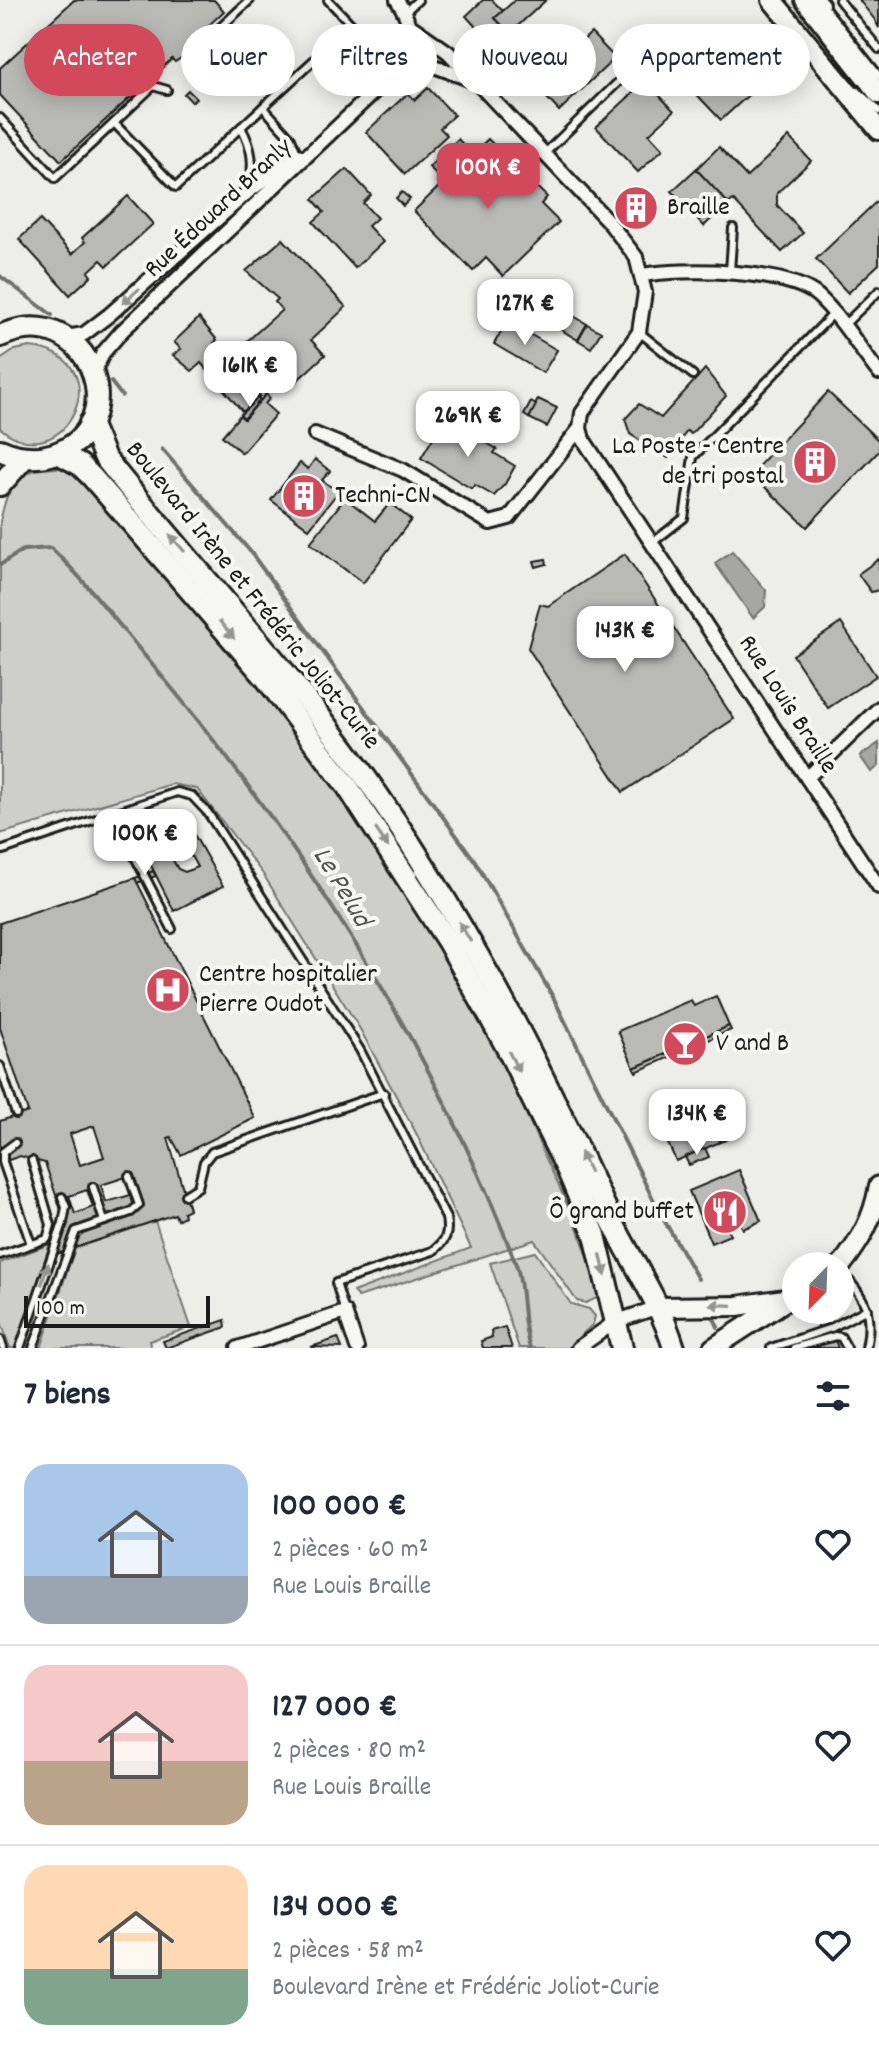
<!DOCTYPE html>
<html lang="fr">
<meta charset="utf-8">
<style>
:root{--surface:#fff;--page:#f6f6f7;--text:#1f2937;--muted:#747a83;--line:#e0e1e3;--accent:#d1495b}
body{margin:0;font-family:Dekko,sans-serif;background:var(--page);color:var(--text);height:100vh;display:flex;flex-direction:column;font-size:30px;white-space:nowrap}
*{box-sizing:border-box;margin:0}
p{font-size:26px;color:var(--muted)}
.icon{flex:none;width:44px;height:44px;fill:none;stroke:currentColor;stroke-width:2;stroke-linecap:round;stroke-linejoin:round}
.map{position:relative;height:1348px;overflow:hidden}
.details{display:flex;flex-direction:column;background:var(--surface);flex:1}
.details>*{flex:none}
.top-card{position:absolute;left:24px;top:24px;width:832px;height:72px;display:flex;gap:16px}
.needle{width:52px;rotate:203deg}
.buttons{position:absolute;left:782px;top:1252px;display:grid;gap:16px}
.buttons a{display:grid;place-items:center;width:72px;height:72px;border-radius:50%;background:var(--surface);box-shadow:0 4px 20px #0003;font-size:40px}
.scale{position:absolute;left:24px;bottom:20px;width:186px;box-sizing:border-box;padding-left:8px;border:4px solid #1c1c1c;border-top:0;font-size:22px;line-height:28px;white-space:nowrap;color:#1c1c1c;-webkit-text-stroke:6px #f6f6f2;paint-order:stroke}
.price{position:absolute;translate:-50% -68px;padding:0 18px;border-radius:16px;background:#fff;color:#222;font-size:26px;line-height:52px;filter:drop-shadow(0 2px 4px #0008)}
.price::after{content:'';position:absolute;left:50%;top:48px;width:24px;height:18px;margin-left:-12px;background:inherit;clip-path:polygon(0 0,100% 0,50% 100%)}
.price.current{background:var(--accent);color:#fff}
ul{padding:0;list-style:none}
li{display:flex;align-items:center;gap:24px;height:200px;padding:0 24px}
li+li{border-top:2px solid var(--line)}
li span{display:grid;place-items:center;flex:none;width:224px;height:160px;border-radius:24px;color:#555}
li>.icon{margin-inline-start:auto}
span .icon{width:96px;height:96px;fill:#fffc;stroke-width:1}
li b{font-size:34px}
h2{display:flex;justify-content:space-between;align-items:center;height:96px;padding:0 24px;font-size:34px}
.tag{padding:0 28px;border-radius:36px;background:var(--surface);box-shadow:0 4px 20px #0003;font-size:28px;line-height:72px}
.tag.current{background:var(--accent);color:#fff}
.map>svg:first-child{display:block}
.green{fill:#cececb;stroke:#757574;stroke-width:2}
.water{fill:#a6a6a3;stroke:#6f6f6d;stroke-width:2}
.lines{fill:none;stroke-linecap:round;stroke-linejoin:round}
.stream{stroke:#6f6f6d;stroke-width:4}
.building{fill:#b9b9b6;stroke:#1c1c1c;stroke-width:2;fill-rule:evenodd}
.lane-casing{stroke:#1c1c1c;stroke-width:12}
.street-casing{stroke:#1c1c1c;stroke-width:18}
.secondary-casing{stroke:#1c1c1c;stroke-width:24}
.primary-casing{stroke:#1c1c1c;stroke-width:26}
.lane{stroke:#f6f6f2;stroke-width:6}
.street{stroke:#f6f6f2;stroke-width:12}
.secondary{stroke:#f6f6f2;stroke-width:18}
.primary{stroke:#f6f6f2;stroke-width:20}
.oneway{fill:#949492}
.labels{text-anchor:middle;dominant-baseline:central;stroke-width:8;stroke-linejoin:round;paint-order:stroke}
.poi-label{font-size:26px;fill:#1c1c1c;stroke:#f6f6f2;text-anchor:start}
.street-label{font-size:26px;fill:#1c1c1c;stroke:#f6f6f2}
.water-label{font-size:28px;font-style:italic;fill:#535352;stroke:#f6f6f2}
</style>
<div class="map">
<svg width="879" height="1348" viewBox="0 0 879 1348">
<rect width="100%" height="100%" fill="#edede9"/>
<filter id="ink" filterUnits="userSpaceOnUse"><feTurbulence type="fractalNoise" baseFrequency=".0125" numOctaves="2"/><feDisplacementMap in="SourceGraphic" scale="16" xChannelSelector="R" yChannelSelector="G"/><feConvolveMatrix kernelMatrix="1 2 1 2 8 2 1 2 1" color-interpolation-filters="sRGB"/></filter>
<g filter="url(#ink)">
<!-- green -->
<g class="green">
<path d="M 30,347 C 123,357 66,482 0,428 L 0,360 L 15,350 Z"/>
<path d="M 61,468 L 74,473 L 108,507 L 239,666 L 254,677 C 362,819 463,965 533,1129 C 557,1186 587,1237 599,1297 L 586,1303 L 577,1301 L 534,1240 L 358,1297 L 353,1292 L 471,1248 L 416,1133 L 360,1029 L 263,874 L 197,789 L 172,784 L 0,834 L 0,522 C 9,481 17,467 61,468 Z"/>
<polygon points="155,1221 191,1327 149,1341 151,1348 41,1348 75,1248"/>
<polygon points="50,1244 16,1348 10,1348 0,1319 0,1263"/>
<polygon points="535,1252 571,1304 589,1309 595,1316 593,1324 568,1348 519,1348 490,1263"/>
</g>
<!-- water -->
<g class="water">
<polygon points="732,551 766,590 765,607 753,618 715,563"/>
<polygon points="879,743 879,766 871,772 860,756"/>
</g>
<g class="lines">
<!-- stream -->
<g class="stream">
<polyline points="0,276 52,315"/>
<polyline points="111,382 122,396"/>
<polyline points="162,449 249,550 475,861 553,997 661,1215 698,1279"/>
<path d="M 0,565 L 23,550 L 51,548 C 88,583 117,623 150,662 C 299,838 435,1050 517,1267 C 525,1294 521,1321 530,1348"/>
<polyline points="713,1316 718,1327"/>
</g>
</g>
<!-- building -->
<g class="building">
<polygon points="74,0 214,0 224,11 188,45 191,47 184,56 175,62 172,59 61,161 0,95 0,68"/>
<polygon points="483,0 492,0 503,11 495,18 510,34 495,48 466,16"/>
<polygon points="515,0 546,0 510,33 495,18"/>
<polygon points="859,0 879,0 879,28 875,20"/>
<polygon points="697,28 755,89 721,120 664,60"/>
<polygon points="591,33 615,58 559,111 535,85 548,73 555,81 586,52 579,44"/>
<polygon points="646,81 674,111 649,134 663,149 638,172 596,127"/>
<polygon points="428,88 454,115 440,128 447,135 405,174 366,132 408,93 415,100"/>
<polygon points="188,90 196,98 192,102 184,94"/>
<polygon points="789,137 811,161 777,193 777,205 803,233 782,252 733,200 728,204 696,169 719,147 747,177"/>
<polygon points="458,139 465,147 436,175 429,167"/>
<polygon points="488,139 547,197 541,204 559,222 503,276 486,258 473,271 414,211"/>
<polygon points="347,169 371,195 363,203 377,218 368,226 383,242 355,268 313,222 324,212 313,199"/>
<polygon points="696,169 728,203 704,226 672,191"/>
<polygon points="402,192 410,199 403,206 396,198"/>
<polygon points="128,196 153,224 107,266 101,260 88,272 91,276 70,295 19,239 40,220 72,254 85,242 82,238"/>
<polygon points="879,199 879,264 848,293 816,259"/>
<polygon points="283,239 346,307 311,340 325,355 289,388 246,342 282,310 275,302 278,299 246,271"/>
<polygon points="562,309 587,324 578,340 553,325"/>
<polygon points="199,318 217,340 214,343 260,396 243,412 201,363 192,371 173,355 181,349 174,342"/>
<polygon points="507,321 557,350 543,373 494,344"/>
<polygon points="587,324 601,332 591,348 578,340"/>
<polygon points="705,369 726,396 691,434 687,431 668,458 630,434 625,419 639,404 661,418"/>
<polygon points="828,392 879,441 879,451 807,527 751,474"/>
<polygon points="266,394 270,398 265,404 276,414 242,453 222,436 240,415 244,419"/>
<polygon points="258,398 260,400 244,419 240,415"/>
<polygon points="538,399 557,408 547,427 529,418"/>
<polygon points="531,402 536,405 529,418 524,415"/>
<polygon points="445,418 497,449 494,453 515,466 505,484 494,496 475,485 472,489 421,458"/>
<polygon points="315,459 330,471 322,480 338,492 309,529 271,500 300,463 308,469"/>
<polygon points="345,498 375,521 390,503 411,520 363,583 310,543"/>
<polygon points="625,554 734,719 623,792 528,648 540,604 548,606"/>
<polygon points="546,559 547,564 536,567 534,561"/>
<polygon points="879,559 879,590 871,592 858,574"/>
<polygon points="841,623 876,676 828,708 793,655"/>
<path d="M 183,815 L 223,886 L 174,911 L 134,832 ZM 184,843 L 197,867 L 185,872 L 178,869 L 166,848 Z"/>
<polygon points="153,871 156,876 137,883 135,878"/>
<path d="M 135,878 L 255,1118 L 181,1155 L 171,1137 L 168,1138 L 189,1209 L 183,1212 L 184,1216 L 177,1220 L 175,1214 L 54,1255 L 50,1244 L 62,1213 L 45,1163 L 20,1156 L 0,1163 L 0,1121 L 28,1112 L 0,1028 L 0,923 ZM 94,1126 L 104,1157 L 80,1165 L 70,1134 ZM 126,1177 L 131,1195 L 106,1202 L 101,1185 ZM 87,1190 L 93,1207 L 75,1214 L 69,1196 Z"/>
<polygon points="716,996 729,1026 634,1068 618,1031 691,1000 694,1006"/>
<polygon points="729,1026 731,1030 636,1072 634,1068"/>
<polygon points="705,1096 726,1140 720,1142 700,1099"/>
<polygon points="700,1099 720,1142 676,1161 657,1119"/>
<polygon points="705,1148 709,1157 689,1165 685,1157"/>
<polygon points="739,1170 761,1221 743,1229 738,1219 726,1225 730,1235 711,1243 689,1191"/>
<polygon points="225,1320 226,1327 166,1348 163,1341"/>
<polygon points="505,1327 512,1348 483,1348 481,1341 492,1337 491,1331"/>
<polygon points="338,1338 342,1348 311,1347"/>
<polygon points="835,1340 838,1348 808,1348"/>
</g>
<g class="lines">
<!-- lane casing -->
<g class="lane-casing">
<g id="lane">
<polyline points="839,0 879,49"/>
<polyline points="822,4 879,76"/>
<polyline points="405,12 418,0"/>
<polyline points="210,51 208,39 250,0"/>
<polyline points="167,90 153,86 114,123 176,187 352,25 328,0"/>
<polyline points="857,91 879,111"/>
<polyline points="263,107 291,138 298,156"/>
<polyline points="0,118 55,178 114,123"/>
<path d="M 241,127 C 253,149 254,164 249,189"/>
<polyline points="543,155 639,62"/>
<polyline points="730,271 733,228"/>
<polyline points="845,324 879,291"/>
<polyline points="639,332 693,375"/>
<polyline points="652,543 684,518 693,457 832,315"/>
<polyline points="118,812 134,855 172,929"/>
<path d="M 0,851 L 177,792 L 192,796 L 208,813 L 360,1050 L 446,1218 C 449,1234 446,1241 433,1251 L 336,1283 L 345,1312"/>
<polyline points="0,1066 16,1114"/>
<polyline points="15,1143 3,1152 3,1162 31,1244"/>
<polyline points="93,1187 104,1221"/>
<polyline points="185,1195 198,1187 204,1162 212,1152 384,1093"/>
<polyline points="0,1255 47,1239 51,1225 32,1161"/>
<path d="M 840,1270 C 864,1297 874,1311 866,1348"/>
<polyline points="0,1339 3,1348"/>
<polyline points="20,1348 63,1223 66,1207 62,1197"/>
<polyline points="33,1348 76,1231 131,1212 139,1205 129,1176"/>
<polyline points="771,1348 831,1328 867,1309"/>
<polyline points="794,1348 835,1336 841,1337 847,1348"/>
</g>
</g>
<!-- street casing -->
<g class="street-casing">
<g id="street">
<polyline points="818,0 822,4"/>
<polyline points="412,27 448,52 608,221 636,257 645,292 639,332 582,413 580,428 583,439 879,887"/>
<polyline points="400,64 426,63 469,79"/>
<path d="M 643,275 C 681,268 788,269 818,296 C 841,317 859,348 879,373"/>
<polyline points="66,337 84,334 109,315 248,192 298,155"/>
<path d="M 94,373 L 103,353 L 122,331 L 393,74 C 413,47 416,28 397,0"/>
<polyline points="315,434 403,470 490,523 509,518 580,428"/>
<polyline points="807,778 879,708"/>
<polyline points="238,1348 345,1312 357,1348"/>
<polyline points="578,1348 615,1322 658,1307"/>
</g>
</g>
<!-- secondary casing -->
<g class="secondary-casing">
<g id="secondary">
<polyline points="772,0 879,130"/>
<polyline points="805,0 879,94"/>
<path d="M 840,1267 C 861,1240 873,1220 879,1186"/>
<polyline points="658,1307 737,1306 784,1299"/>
<polyline points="713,1348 796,1294"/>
</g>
</g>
<!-- primary casing -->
<g class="primary-casing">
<g id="primary">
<path d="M 0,336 C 90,296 136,427 54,454 C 35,460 18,458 0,450"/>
<path d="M 90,423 L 105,458 C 189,564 282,661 361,771 C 458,907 536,1056 605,1207 C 627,1255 659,1298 674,1348"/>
<polyline points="58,453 80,465 92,477 265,677 347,786 448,942 505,1044 568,1171 595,1235 622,1348"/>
<polyline points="0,485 24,458"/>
</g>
</g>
<!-- lane -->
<use href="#lane" class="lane"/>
<!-- street -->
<use href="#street" class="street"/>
<!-- secondary -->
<use href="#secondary" class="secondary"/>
<!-- primary -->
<use href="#primary" class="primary"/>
</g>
<!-- one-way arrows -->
<defs><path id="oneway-solid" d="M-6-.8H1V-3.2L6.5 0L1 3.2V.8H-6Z" transform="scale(2)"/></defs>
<g class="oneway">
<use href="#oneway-solid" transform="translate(131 296) rotate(139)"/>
<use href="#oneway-solid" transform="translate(177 543) rotate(-131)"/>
<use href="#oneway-solid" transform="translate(227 630) rotate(50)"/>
<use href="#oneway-solid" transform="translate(382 838) rotate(56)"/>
<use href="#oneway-solid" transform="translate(465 932) rotate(-121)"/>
<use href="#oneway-solid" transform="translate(514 1062) rotate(63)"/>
<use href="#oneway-solid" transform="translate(585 1162) rotate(-115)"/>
<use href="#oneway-solid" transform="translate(603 1265) rotate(77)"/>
<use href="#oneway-solid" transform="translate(45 1274) rotate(-72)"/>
<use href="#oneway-solid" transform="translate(721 1305) rotate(-178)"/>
</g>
</g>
<!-- icons -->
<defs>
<g id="building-disc" transform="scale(2.3)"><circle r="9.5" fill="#d1495b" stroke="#f6f6f2"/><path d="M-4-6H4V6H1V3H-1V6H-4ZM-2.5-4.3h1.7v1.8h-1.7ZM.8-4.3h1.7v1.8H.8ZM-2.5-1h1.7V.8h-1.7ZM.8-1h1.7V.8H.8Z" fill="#fff"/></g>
<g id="hospital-disc" transform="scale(2.3)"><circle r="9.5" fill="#d1495b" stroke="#f6f6f2"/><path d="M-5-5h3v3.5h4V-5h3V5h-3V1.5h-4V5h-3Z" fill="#fff"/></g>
<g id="bar-disc" transform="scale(2.3)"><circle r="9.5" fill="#d1495b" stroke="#f6f6f2"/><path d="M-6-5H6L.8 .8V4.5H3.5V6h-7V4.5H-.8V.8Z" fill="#fff"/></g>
<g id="restaurant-disc" transform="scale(2.3)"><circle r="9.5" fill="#d1495b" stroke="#f6f6f2"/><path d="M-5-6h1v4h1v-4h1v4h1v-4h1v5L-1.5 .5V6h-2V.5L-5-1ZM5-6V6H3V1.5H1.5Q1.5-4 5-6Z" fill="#fff"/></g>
</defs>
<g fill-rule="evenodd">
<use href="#building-disc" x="636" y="208"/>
<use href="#building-disc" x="815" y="462"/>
<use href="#building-disc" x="304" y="496"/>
<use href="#hospital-disc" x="168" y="990"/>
<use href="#bar-disc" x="685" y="1044"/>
<use href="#restaurant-disc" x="725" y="1212"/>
</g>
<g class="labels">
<!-- poi labels -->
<g class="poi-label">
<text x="667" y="208">Braille</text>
<text x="784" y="447" text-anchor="end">La Poste - Centre<tspan x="784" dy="30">de tri postal</tspan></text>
<text x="335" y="496">Techni-CN</text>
<text x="199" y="975">Centre hospitalier<tspan x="199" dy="30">Pierre Oudot</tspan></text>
<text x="716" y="1044">V and B</text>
<text x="694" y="1212" text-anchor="end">Ô grand buffet</text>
</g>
<!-- street labels -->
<g class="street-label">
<text transform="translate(219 209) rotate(-43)">Rue Édouard Branly</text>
<text transform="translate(252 596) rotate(51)">Boulevard Irène et Frédéric Joliot-Curie</text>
<text transform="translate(787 705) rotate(57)">Rue Louis Braille</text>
</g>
<!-- water labels -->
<g class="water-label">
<text transform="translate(340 888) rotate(59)">Le Pelud</text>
</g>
</g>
</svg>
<div class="buttons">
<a><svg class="needle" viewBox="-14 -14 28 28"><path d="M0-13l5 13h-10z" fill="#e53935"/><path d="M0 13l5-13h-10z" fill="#747a83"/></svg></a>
</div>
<div class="scale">100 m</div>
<b class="price current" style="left:488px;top:211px">100K €</b>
<b class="price" style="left:525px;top:347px">127K €</b>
<b class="price" style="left:250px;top:409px">161K €</b>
<b class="price" style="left:468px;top:459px">269K €</b>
<b class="price" style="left:625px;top:674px">143K €</b>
<b class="price" style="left:145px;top:877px">100K €</b>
<b class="price" style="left:697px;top:1157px">134K €</b>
<div class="top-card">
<a class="tag current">Acheter</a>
<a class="tag">Louer</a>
<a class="tag">Filtres</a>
<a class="tag">Nouveau</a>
<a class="tag">Appartement</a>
</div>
</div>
<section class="details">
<h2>7 biens<svg class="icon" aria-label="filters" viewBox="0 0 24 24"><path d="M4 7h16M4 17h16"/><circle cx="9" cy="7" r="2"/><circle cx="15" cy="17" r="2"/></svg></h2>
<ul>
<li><span style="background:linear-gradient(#a9c7e8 70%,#9aa5b1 0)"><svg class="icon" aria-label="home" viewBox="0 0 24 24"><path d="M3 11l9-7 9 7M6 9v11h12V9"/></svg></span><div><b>100 000 €</b><p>2 pièces · 60 m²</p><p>Rue Louis Braille</p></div><svg class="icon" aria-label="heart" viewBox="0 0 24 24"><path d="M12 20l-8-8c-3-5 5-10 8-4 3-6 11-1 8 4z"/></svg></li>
<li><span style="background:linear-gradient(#f6c9c9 60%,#b9a48a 0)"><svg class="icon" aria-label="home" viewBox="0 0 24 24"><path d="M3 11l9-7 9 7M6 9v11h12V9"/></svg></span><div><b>127 000 €</b><p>2 pièces · 80 m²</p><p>Rue Louis Braille</p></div><svg class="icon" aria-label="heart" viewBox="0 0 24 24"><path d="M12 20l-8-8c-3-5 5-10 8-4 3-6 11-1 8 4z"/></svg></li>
<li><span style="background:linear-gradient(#ffd9b3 65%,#7fa58c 0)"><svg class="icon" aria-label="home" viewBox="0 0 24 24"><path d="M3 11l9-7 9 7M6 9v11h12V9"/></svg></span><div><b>134 000 €</b><p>2 pièces · 58 m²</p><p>Boulevard Irène et Frédéric Joliot-Curie</p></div><svg class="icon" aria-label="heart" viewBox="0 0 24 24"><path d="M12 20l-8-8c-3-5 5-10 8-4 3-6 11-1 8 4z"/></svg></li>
</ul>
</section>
